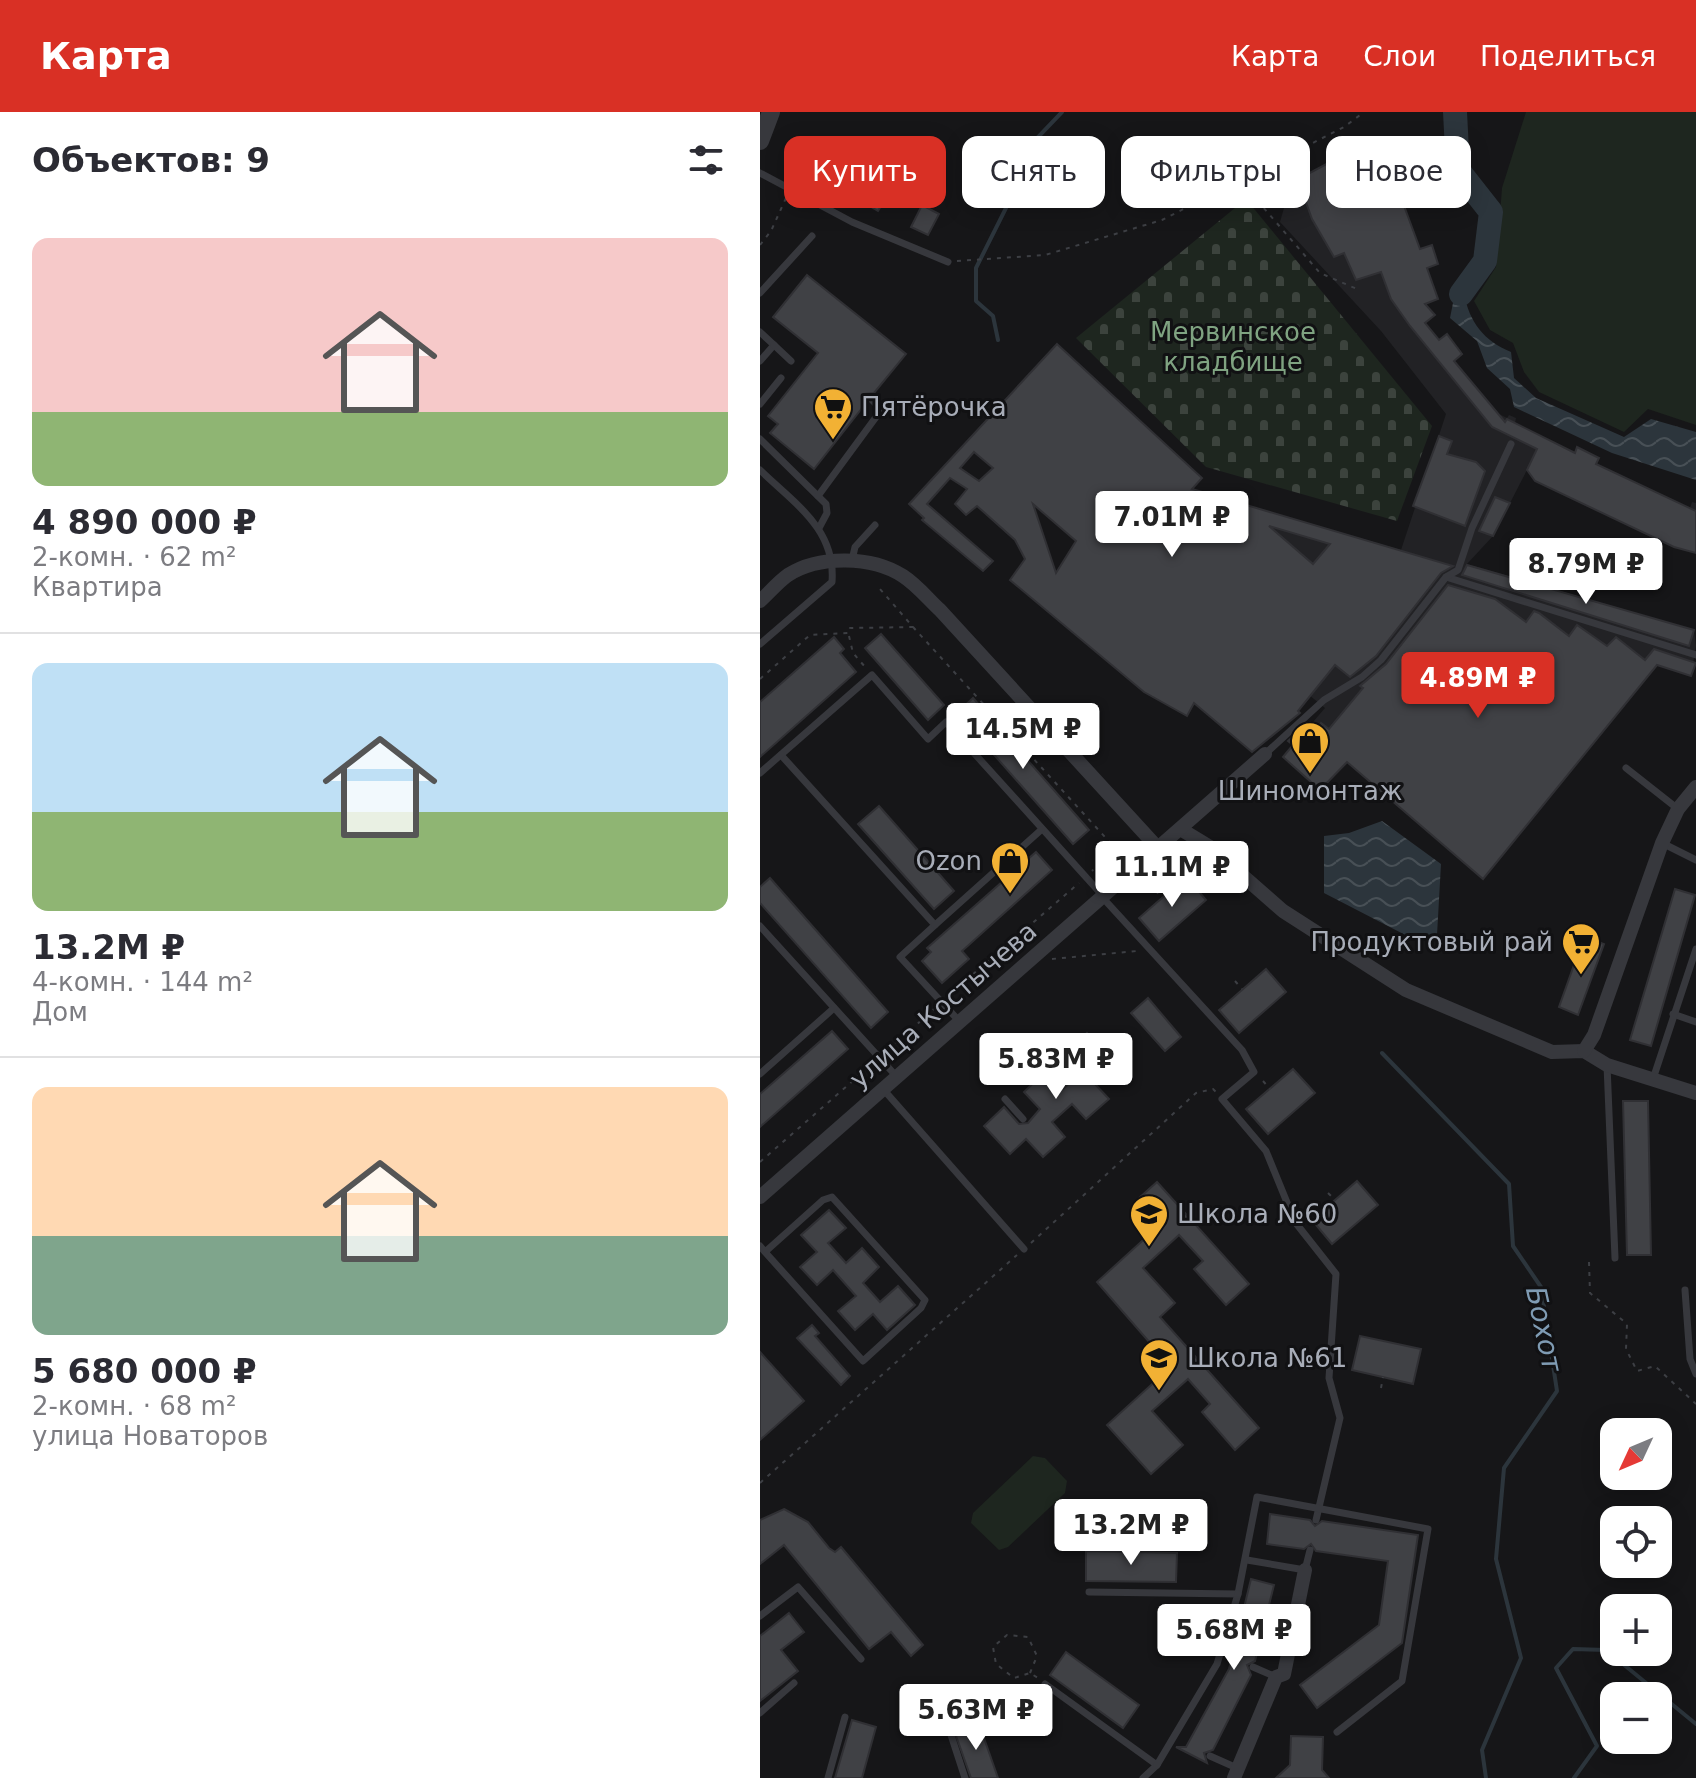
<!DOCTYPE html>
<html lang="ru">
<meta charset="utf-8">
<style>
:root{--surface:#fff;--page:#f2f2f3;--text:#2b2b33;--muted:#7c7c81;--line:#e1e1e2;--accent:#d93025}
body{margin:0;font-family:"DejaVu Sans",sans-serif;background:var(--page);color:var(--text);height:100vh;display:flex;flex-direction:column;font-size:30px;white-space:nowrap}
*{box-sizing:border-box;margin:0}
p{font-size:26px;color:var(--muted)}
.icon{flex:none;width:44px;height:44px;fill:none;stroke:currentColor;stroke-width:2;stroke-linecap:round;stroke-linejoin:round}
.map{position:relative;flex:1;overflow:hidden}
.drawer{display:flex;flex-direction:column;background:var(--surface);width:760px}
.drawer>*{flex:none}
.banner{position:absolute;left:24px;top:24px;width:760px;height:72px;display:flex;gap:16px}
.needle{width:52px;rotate:226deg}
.controls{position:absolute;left:840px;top:1306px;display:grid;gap:16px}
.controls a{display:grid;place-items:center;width:72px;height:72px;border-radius:16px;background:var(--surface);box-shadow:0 4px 20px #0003;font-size:40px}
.price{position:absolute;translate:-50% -68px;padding:0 18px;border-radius:8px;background:#fff;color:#222;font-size:26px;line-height:52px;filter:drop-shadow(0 2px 4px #0008)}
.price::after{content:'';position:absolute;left:50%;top:48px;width:24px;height:18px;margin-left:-12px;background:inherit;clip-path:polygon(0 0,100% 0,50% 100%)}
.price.on{background:var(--accent);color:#fff}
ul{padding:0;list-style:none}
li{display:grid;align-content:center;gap:16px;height:424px;padding:0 32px}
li+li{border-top:2px solid var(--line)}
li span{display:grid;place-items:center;height:248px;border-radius:16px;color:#555}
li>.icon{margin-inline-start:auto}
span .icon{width:144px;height:144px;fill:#fffc;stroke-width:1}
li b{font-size:34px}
h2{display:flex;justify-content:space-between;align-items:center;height:96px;padding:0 32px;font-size:34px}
.chip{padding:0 28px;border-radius:16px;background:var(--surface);box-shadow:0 4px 20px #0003;font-size:28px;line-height:72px}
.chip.on{background:var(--accent);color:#fff}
header{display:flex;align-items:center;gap:48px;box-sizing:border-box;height:112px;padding:0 40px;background:var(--accent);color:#fff}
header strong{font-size:38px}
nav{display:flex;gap:44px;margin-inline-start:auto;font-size:28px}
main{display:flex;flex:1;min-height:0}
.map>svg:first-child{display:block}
.built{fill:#222225}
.green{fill:#1e261f}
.cemetery{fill:url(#cemetery-stones)}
.water{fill:url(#water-waves)}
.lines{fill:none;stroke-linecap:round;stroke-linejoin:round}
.stream{stroke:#2c353c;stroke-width:4}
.river{stroke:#2c353c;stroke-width:24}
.building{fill:#404145;stroke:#303034;stroke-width:2;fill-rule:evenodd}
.path{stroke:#3d3f44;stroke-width:2;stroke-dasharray:4 6;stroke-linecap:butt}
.service{stroke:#37383d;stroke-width:7}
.minor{stroke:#37383d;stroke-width:14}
.tertiary{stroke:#37383d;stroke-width:18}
.labels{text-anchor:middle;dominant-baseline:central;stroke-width:6;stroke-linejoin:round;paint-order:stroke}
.park-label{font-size:26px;fill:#7fa381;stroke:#111113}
.poi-label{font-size:26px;fill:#a8adb8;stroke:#111113;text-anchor:start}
.street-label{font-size:26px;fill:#a8adb8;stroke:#111113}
.water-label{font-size:28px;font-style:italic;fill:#7f9bb3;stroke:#111113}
</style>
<header>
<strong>Карта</strong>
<nav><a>Карта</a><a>Слои</a><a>Поделиться</a></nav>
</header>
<main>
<section class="drawer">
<h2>Объектов: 9<svg class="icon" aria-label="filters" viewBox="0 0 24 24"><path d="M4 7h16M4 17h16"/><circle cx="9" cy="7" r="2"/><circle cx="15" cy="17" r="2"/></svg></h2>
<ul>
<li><span style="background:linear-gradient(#f6c9c9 70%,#8fb573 0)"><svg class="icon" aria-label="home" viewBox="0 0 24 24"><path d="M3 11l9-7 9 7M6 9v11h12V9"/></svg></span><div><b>4 890 000 ₽</b><p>2-комн. · 62 m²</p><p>Квартира</p></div></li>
<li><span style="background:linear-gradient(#bfe0f5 60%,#8fb573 0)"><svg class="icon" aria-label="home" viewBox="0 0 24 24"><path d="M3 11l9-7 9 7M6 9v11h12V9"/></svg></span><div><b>13.2M ₽</b><p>4-комн. · 144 m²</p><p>Дом</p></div></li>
<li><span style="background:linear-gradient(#ffd9b3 60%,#7fa58c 0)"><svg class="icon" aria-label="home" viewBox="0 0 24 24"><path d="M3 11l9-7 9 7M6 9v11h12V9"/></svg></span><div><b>5 680 000 ₽</b><p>2-комн. · 68 m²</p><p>улица Новаторов</p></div></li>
</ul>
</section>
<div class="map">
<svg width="936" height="1666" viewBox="0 0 936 1666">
<defs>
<pattern id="cemetery-stones" width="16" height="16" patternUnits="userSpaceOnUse" patternTransform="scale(2)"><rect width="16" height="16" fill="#1e261f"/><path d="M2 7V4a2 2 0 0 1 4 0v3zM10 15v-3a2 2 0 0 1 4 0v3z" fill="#3c433d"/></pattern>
<pattern id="water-waves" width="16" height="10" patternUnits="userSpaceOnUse" patternTransform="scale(2)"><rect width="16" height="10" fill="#2c353c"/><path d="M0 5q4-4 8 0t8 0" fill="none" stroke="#485056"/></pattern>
</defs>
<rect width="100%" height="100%" fill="#161618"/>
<!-- built -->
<polygon class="built" points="613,27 633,64 660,136 672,133 678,152 667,156 678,187 666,192 675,203 665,211 679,228 687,222 693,230 684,236 689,242 698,235 703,242 694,249 739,302 747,306 749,303 756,306 755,311 814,341 817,335 836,352 930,396 932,390 936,391 936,441 914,435 775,369 767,358 733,424 707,452 934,518 936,534 931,564 897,553 723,767 588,651 560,678 523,645 565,596 358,427 432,377 641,438 686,302 621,219 520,110 531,71"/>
<!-- green -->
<g class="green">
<polygon points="766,0 936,0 936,313 888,297 864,320 779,280 764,260 753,231 730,218 714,189 736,155 742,76"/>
<polygon points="273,1344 285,1346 307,1369 305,1381 248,1435 239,1438 211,1411 213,1401"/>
</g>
<!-- cemetery -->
<polygon class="cemetery" points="486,87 672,314 637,409 446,355 316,226"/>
<!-- water -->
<g class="water">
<path d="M 704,181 C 709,210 724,229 751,240 L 754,266 L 776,286 L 864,325 L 891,307 L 936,320 L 936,368 L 852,341 L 754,295 L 750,277 L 727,256 L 717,229 L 690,206 L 694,186 Z"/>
<polygon points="622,709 681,752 677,823 655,828 564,781 564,724 589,721"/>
</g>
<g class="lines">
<!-- stream -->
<g class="stream">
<polyline points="238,228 233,204 216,189 216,156 263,62 257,47 302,0"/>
<polyline points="622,941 749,1072 753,1134 781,1175 797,1279 744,1356 736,1447 761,1546 722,1638 726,1666"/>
<polyline points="814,1666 837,1634 796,1556 813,1537 846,1538 936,1612"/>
</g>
<!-- river -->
<polyline class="river" points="695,0 698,58 731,100 725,149 701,182"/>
</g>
<!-- building -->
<g class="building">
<path d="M 613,27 L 633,64 L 660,137 L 672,133 L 678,152 L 667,156 L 678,187 L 665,192 L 675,203 L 665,211 L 679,228 L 687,222 L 702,242 L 694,249 L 745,310 L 747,307 L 815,341 L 817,335 L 839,346 L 836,352 L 936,399 L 936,441 L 914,435 L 775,369 L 767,358 L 777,337 L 732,315 L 650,214 L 631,187 L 621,160 L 596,168 L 584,141 L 574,145 L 552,107 L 542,79 L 537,81 L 531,71 ZM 604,46 L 613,69 L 576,83 L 569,65 Z"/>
<polygon points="115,66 132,76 118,99 101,89"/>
<polygon points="162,93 179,102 168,123 151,115"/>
<polygon points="47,163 146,242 114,281 105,282 106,291 54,357 10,321 18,312 8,304 58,241 13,205"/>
<path d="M 297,232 L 442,366 L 432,377 L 693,454 L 681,461 L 616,544 L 590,565 L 575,553 L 538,599 L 540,601 L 492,640 L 434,591 L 427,604 L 384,580 L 250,468 L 265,447 L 255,428 L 217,394 L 206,403 L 195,392 L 207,377 L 190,366 L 167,392 L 233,449 L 223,459 L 162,408 L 164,406 L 149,392 ZM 214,340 L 233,356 L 219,369 L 200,356 ZM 273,392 L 316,429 L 296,461 ZM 509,414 L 570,432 L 553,452 Z"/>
<polygon points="679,324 692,329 687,342 716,350 725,359 705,414 653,394"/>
<polygon points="735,385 750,391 733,424 719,419"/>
<polygon points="707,453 934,518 929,534 702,463"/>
<polygon points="688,473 735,487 766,510 774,499 779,501 809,524 817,513 847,534 856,525 885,548 894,537 936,551 931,564 897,553 723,767 587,650 560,678 523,645 533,633 528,629 550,610 557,617 561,611 569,617 603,576 600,574 626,552"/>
<polygon points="121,522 184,593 168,608 105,536"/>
<polygon points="74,525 84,537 80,541 96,560 0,645 0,590"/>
<polygon points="213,586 329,718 313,732 197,601"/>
<polygon points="119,694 194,779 174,797 98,712"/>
<polygon points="276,740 292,758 202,839 209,847 182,871 162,849 171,840 167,836"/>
<polygon points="426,765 446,788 399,829 379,806"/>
<polygon points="10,766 128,900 111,916 0,791 0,775"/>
<polygon points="915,777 935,783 891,934 870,928"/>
<polygon points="824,825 844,832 818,903 799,895"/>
<polygon points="506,857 526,880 479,921 459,898"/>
<polygon points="388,886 421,925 405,939 371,901"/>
<polygon points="72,919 88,937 0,1015 0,982"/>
<polygon points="327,921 355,950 333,970 349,987 326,1007 312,992 292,1010 305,1025 283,1045 266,1027 250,1042 224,1014 244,995 259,1012 268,1011 280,997 264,980 286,959 303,977 321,960 304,942"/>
<polygon points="533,957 555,981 508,1022 486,997"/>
<polygon points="863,989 888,989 891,1143 867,1143"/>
<polygon points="597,1069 618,1093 572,1132 552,1108"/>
<polygon points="397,1070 489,1172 466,1193 434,1157 443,1149 419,1123 383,1156 415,1191 400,1205 499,1316 475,1338 442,1300 450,1292 428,1267 392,1299 423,1333 391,1362 347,1313 411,1255 337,1170 402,1111 379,1086"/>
<polygon points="69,1098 86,1116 68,1131 86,1151 102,1136 119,1155 103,1171 120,1190 138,1174 155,1193 127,1218 113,1202 95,1218 78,1199 96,1184 73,1158 57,1173 40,1155 57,1140 41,1123"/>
<polygon points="52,1213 59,1221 55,1224 90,1264 81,1273 37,1226"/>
<polygon points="600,1224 661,1237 653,1272 592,1258"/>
<polygon points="0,1240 44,1289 0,1328"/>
<polygon points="24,1397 48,1410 69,1436 75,1440 81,1435 163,1533 151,1544 131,1520 109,1537 24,1433 0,1452 0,1408"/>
<polygon points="510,1402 550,1408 555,1414 562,1409 658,1423 642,1531 557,1596 540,1573 619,1513 628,1449 556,1439 551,1432 544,1437 507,1432"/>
<polygon points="326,1439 417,1441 416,1470 326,1469"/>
<polygon points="491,1467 514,1473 495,1549 487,1553 491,1563 453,1638 444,1641 447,1651 416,1635 426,1635 469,1557"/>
<polygon points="29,1501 44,1520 21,1538 38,1559 0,1589 0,1524"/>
<polygon points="306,1540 379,1593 363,1616 290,1563"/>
<polygon points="92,1608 116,1615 102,1666 75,1666"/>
<polygon points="218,1609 238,1666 211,1666 194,1618"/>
<polygon points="531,1624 563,1625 562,1658 569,1666 516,1666 530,1653"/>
</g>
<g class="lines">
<!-- path -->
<g class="path">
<polyline points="506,57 502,94 560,161 597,177"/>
<polyline points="0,133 11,119 26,86"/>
<polyline points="197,149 285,143 402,108 584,15 604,0"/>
<polyline points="153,515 355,736 332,759"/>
<polyline points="89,524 93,541 106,556"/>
<polyline points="0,567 50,523 89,521 90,516 153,515 120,477"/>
<polyline points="389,771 402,786"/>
<polyline points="292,847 377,839"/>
<polyline points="475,869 482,877"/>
<polyline points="190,882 319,771"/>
<polyline points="128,938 174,897"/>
<polyline points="503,969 510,977"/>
<polyline points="0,1050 111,953"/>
<polyline points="568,1081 575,1088"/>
<polyline points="271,1131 436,981 453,977 456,980"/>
<polyline points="829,1150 830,1181 867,1212 866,1237 877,1259 895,1254 936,1292"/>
<polyline points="621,1276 623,1265"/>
<polyline points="0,1371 257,1143"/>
<polyline points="270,1561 277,1544 268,1525 247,1523 233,1535 236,1552 254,1566 270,1561 278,1566"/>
</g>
<!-- service -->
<g class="service">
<polyline points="0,61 92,110 188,150"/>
<polyline points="0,181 52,124"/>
<polyline points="0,220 14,233 0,249"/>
<polyline points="14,233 31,249"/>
<polyline points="0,292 21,266"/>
<polyline points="0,327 66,392 67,401 59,416"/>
<path d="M 0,358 C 35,392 76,417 72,470 L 0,532"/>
<polyline points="58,384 119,301 120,296 110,286"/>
<polyline points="92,448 95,435 115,413"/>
<polyline points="686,465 936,543"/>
<polyline points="505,642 564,588 602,565 621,548 686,465 698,458 712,416 751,332"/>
<polyline points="21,643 175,813 140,845 200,910"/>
<polyline points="866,656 918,697"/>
<polyline points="0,661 112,563 168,627 186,610 343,784"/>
<polyline points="902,731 936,748"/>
<polyline points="342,785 482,938 494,960 462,987 506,1039 535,1110 576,1162 569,1266 580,1306 556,1408"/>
<polyline points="175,813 281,718"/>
<polyline points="0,814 137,965"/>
<polyline points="913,902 936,910"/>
<polyline points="847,953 855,1146"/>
<polyline points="0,962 74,896"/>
<polyline points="893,967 936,837"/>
<polyline points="345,969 363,952"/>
<polyline points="123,977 264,1137"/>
<polyline points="245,987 263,1007"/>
<polyline points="0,1134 5,1140 103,1249 161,1196 165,1188 72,1085 63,1088 5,1140"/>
<polyline points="925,1178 930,1247 936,1262"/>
<polyline points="487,1448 545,1458 550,1438"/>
<polyline points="329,1480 478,1482 497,1385 668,1417 642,1569 577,1620"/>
<polyline points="0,1504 38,1475 101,1547"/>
<polyline points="493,1555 516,1565"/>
<polyline points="285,1572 397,1653 383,1666"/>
<polyline points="0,1601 34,1571"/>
<polyline points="191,1623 205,1666"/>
<polyline points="450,1644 477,1656"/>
<polyline points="397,1653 457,1552 478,1482"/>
<polyline points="68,1666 85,1605"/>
</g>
<!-- minor -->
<g class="minor">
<path d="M 0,489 C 9,481 18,470 28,463 C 59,443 112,444 143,464 C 157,473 168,487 180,498 L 396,734"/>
<polyline points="422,718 450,735 523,799 646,878 792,940 824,939 847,953 936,981"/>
<polyline points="824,939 834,923 902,731 918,697 936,675"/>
<polyline points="0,1085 505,642"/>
<polyline points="474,1666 516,1565 524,1562 545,1458"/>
</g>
<!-- tertiary -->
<polyline class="tertiary" points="0,29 11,0"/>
</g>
<!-- icons -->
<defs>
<g id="supermarket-pin" transform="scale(2)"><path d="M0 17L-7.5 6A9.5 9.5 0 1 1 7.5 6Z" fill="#f2b134" stroke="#111113"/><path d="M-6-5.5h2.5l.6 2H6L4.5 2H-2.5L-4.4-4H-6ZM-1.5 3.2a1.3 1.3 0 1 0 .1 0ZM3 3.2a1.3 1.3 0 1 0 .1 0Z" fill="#111"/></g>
<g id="shop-pin" transform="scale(2)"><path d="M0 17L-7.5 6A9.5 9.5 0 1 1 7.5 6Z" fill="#f2b134" stroke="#111113"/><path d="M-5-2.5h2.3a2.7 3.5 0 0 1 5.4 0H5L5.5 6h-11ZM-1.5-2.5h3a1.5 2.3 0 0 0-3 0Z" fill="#111"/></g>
<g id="school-pin" transform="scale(2)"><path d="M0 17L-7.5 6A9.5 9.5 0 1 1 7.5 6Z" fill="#f2b134" stroke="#111113"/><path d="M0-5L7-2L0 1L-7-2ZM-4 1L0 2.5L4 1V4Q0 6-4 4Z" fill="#111"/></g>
</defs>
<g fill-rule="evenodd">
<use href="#supermarket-pin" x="73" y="295"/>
<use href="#shop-pin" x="550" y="629"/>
<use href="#shop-pin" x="250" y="749"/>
<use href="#supermarket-pin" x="821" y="830"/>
<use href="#school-pin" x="389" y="1102"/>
<use href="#school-pin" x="399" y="1246"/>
</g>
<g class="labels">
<!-- park labels -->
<g class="park-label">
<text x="473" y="220">Мервинское<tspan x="473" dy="30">кладбище</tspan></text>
</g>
<!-- poi labels -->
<g class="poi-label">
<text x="101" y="295">Пятёрочка</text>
<text x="550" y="679" text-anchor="middle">Шиномонтаж</text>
<text x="222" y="749" text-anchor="end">Ozon</text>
<text x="793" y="830" text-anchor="end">Продуктовый рай</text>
<text x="417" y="1102">Школа №60</text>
<text x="427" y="1246">Школа №61</text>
</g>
<!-- street labels -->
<g class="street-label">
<text transform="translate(183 893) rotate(-41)">улица Костычева</text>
</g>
<!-- water labels -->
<g class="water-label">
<text transform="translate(784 1217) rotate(78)">Бохот</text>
</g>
</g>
</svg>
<div class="controls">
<a><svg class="needle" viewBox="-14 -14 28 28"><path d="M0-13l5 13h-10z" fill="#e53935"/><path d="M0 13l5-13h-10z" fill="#7c7c81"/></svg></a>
<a><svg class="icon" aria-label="locate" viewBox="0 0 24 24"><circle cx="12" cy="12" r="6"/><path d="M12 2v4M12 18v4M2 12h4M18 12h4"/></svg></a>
<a>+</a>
<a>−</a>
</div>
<b class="price" style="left:412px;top:447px">7.01M ₽</b>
<b class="price" style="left:826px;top:494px">8.79M ₽</b>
<b class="price on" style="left:718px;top:608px">4.89M ₽</b>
<b class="price" style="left:263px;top:659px">14.5M ₽</b>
<b class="price" style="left:412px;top:797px">11.1M ₽</b>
<b class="price" style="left:296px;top:989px">5.83M ₽</b>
<b class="price" style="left:371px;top:1455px">13.2M ₽</b>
<b class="price" style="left:474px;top:1560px">5.68M ₽</b>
<b class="price" style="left:216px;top:1640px">5.63M ₽</b>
<div class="banner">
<a class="chip on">Купить</a>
<a class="chip">Снять</a>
<a class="chip">Фильтры</a>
<a class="chip">Новое</a>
</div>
</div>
</main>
